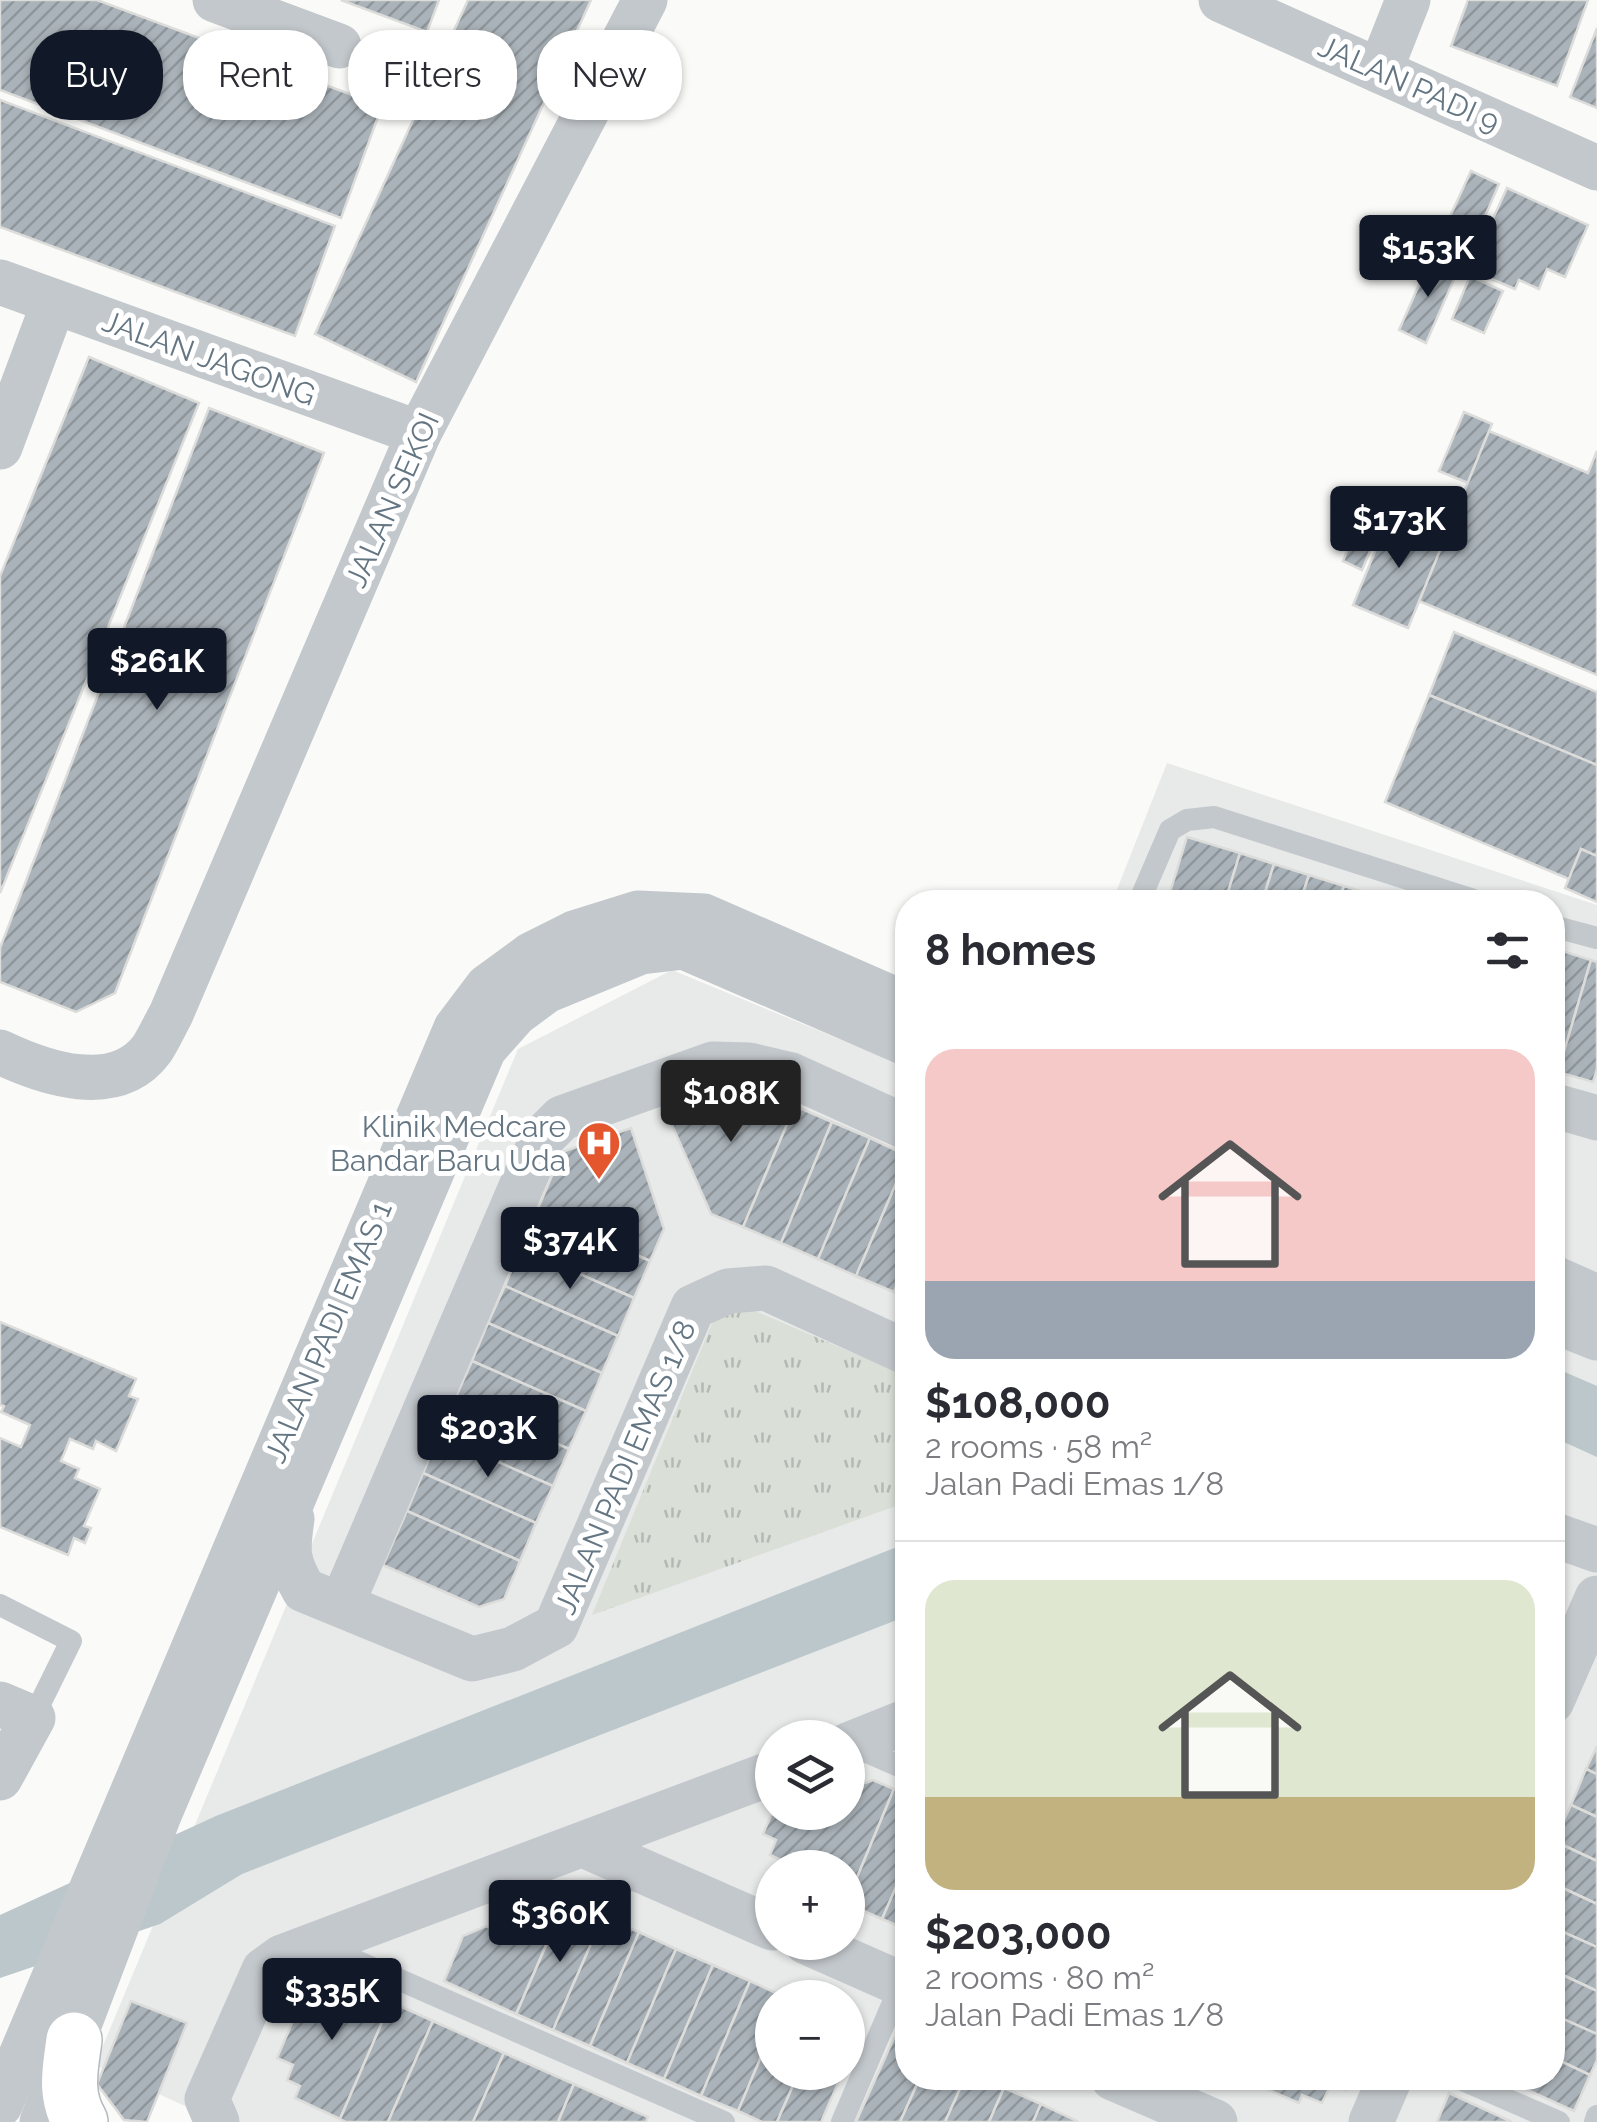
<!DOCTYPE html>
<meta charset="utf-8">
<style>
:root{--surface:#fff;--page:#f2f2f3;--text:#2b2b33;--muted:#7c7c81;--line:#e1e1e2;--accent:#111827}
body{margin:0;font-family:Raleway,sans-serif;background:var(--page);color:var(--text);height:100vh;display:flex;flex-direction:column;font-size:38px;white-space:nowrap}
*{box-sizing:border-box;margin:0}
p{font-size:32px;color:var(--muted)}
.icon{flex:none;width:55px;height:55px;fill:none;stroke:currentColor;stroke-width:2;stroke-linecap:round;stroke-linejoin:round}
.map{position:relative;flex:1;overflow:hidden}
.details{position:absolute;left:895px;top:890px;width:670px;height:1200px;display:flex;flex-direction:column;background:var(--surface);border-radius:40px;box-shadow:0 2px 8px #0004}
.details>*{flex:none}
.guide{position:absolute;left:30px;top:30px;width:715px;height:90px;display:flex;gap:20px}
.controls{position:absolute;left:755px;top:1720px;display:grid;gap:20px}
.controls a{display:grid;place-items:center;width:110px;height:110px;border-radius:50%;background:var(--surface);box-shadow:0 2px 8px #0004;font-size:50px}
.price{position:absolute;translate:-50% -85px;padding:0 22px;border-radius:10px;background:var(--accent);color:#fff;font-size:32px;line-height:65px;filter:drop-shadow(0 2px 5px #0008)}
.price::after{content:'';position:absolute;left:50%;top:60px;width:30px;height:22px;margin-left:-15px;background:inherit;clip-path:polygon(0 0,100% 0,50% 100%)}
.price.on{background:#222;color:#fff}
ul{padding:0;list-style:none}
li{display:grid;align-content:center;gap:20px;height:530px;padding:0 30px}
li+li{border-top:2px solid var(--line)}
li span{display:grid;place-items:center;height:310px;border-radius:30px;color:#555}
li>.icon{margin-inline-start:auto}
span .icon{width:180px;height:180px;fill:#fffc;stroke-width:1}
li b{font-size:42px}
h2{display:flex;justify-content:space-between;align-items:center;height:120px;padding:0 30px;font-size:42px}
.chip{padding:0 35px;border-radius:40px;background:var(--surface);box-shadow:0 2px 8px #0004;font-size:35px;line-height:90px}
.chip.on{background:var(--accent);color:#fff}
.map>svg:first-child{display:block}
.built{fill:#e8e9e9;fill-rule:evenodd}
.grass{fill:url(#grass-tufts)}
.water{fill:#bbc7cb}
.building{fill:url(#building-hatch);stroke:#dcdcda;stroke-width:2.5}
.lines{fill:none;stroke-linecap:round;stroke-linejoin:round}
.secondary-casing{stroke:#b3babf;stroke-width:58}
.lane{stroke:#c3c8cc;stroke-width:22}
.street{stroke:#c3c8cc;stroke-width:45}
.secondary{stroke:#fff;stroke-width:55}
.labels{text-anchor:middle;dominant-baseline:central;stroke-width:10;stroke-linejoin:round;paint-order:stroke}
.street-label{font-size:30px;fill:#657683;stroke:#fff}
.poi-label{font-size:30px;fill:#657683;stroke:#fff;text-anchor:end}
</style>
<div class="map">
<svg width="1597" height="2122" viewBox="0 0 1597 2122">
<defs>
<pattern id="grass-tufts" width="24" height="20" patternUnits="userSpaceOnUse" patternTransform="scale(2.5)"><rect width="24" height="20" fill="#dadfd7"/><path d="M3 7l-1-3M5 7V3M7 7l1-3M15 17l-1-3M17 17v-4M19 17l1-3" fill="none" stroke="#b4b9b4"/></pattern>
<pattern id="building-hatch" width="6" height="6" patternUnits="userSpaceOnUse" patternTransform="scale(2.5)"><rect width="6" height="6" fill="#aab3b9"/><path d="M-1 1l2-2M0 6l6-6M5 7l2-2" fill="none" stroke="#8e969c"/></pattern>
</defs>
<rect width="100%" height="100%" fill="#fafaf8"/>
<!-- built -->
<path class="built" d="M 1167,763 L 1597,905 L 1597,2122 L 220,2122 L 95,2065 L 518,1049 L 672,970 L 907,1067 L 908,2078 L 1552,2078 L 1552,902 L 1112,902 ZM 772,1738 L 848,1738 L 848,1812 L 772,1812 ZM 772,1868 L 848,1868 L 848,1942 L 772,1942 ZM 772,1998 L 848,1998 L 848,2072 L 772,2072 Z"/>
<!-- grass -->
<polygon class="grass" points="748,1308 907,1376 907,1502 592,1615 712,1323 728,1312"/>
<!-- water -->
<g class="water">
<polygon points="1553,1367 1597,1386 1597,1457 1553,1437"/>
<polygon points="907,1543 907,1616 242,1874 160,1924 0,1978 0,1915 216,1816"/>
</g>
<!-- building -->
<g class="building">
<polygon points="0,0 97,0 382,106 341,218 0,90"/>
<polygon points="341,0 439,0 427,32"/>
<polygon points="468,0 591,0 416,382 315,334"/>
<polygon points="1468,0 1588,0 1557,86 1451,46"/>
<polygon points="1597,28 1597,108 1570,97"/>
<polygon points="0,100 335,226 295,336 0,227"/>
<polygon points="1471,171 1499,184 1466,260 1436,247"/>
<polygon points="1507,188 1588,225 1565,277 1547,269 1539,289 1519,280 1515,289 1489,278 1493,269 1474,260"/>
<polygon points="1431,258 1458,270 1426,343 1399,330"/>
<polygon points="1470,276 1503,291 1484,333 1452,319"/>
<polygon points="89,357 199,403 0,893 0,576"/>
<polygon points="209,408 324,453 115,993 76,1012 0,982 0,948"/>
<polygon points="1464,412 1492,424 1468,483 1439,471"/>
<polygon points="1489,431 1588,473 1597,451 1597,675 1419,601"/>
<polygon points="1361,515 1382,523 1362,570 1343,561"/>
<polygon points="1390,515 1445,538 1408,628 1353,605"/>
<polygon points="1454,632 1597,692 1597,765 1429,695"/>
<polygon points="1429,695 1597,765 1597,856 1581,849 1569,879 1385,802"/>
<polygon points="1187,837 1240,853 1225,902 1167,902"/>
<polygon points="1581,849 1597,856 1597,902 1565,888"/>
<polygon points="1240,853 1274,864 1262,902 1225,902"/>
<polygon points="1274,864 1309,875 1300,902 1262,902"/>
<polygon points="1309,875 1344,886 1338,902 1300,902"/>
<polygon points="1344,886 1378,896 1376,902 1338,902"/>
<polygon points="1556,949 1591,960 1558,1072 1552,1070 1552,960"/>
<polygon points="1591,960 1597,962 1597,1069 1593,1082 1558,1072"/>
<polygon points="737,1081 795,1106 743,1227 711,1214 666,1111"/>
<polygon points="795,1106 832,1122 781,1243 743,1227"/>
<polygon points="832,1122 870,1138 818,1259 781,1243"/>
<polygon points="631,1128 664,1229 650,1261 537,1211 562,1152"/>
<polygon points="870,1138 908,1156 856,1276 818,1259"/>
<polygon points="908,1156 908,1260 894,1292 856,1276"/>
<polygon points="537,1211 650,1261 634,1298 521,1248"/>
<polygon points="521,1248 634,1298 618,1336 505,1286"/>
<polygon points="908,1260 908,1298 894,1292"/>
<polygon points="505,1286 618,1336 602,1373 488,1323"/>
<polygon points="0,1322 136,1379 129,1396 138,1399 116,1451 96,1441 93,1449 70,1439 61,1461 79,1469 75,1478 100,1489 84,1526 91,1528 85,1543 74,1538 68,1555 0,1527 0,1438 21,1447 30,1425 1,1412 4,1406 0,1405"/>
<polygon points="488,1323 602,1373 586,1411 472,1361"/>
<polygon points="472,1361 586,1411 569,1449 455,1399"/>
<polygon points="455,1399 569,1449 553,1486 439,1436"/>
<polygon points="439,1436 553,1486 536,1523 423,1473"/>
<polygon points="423,1473 536,1523 520,1561 407,1511"/>
<polygon points="407,1511 520,1561 504,1599 479,1607 383,1565"/>
<polygon points="1597,1746 1597,1774 1586,1769"/>
<polygon points="1586,1769 1597,1774 1597,1817 1571,1805"/>
<polygon points="873,1780 894,1789 848,1899 848,1868 780,1868 783,1861 770,1855 776,1840 763,1834 771,1815 779,1812 848,1812 848,1789"/>
<polygon points="894,1789 908,1795 908,1860 882,1919 848,1904 848,1899"/>
<polygon points="1571,1805 1597,1817 1597,1861 1554,1841"/>
<polygon points="1554,1841 1597,1861 1597,1904 1552,1883"/>
<polygon points="908,1860 908,1930 882,1919"/>
<polygon points="1552,1883 1597,1904 1597,1947 1552,1927"/>
<polygon points="566,1900 603,1917 553,2030 516,2014"/>
<polygon points="529,1910 556,1922 516,2014 444,1981 463,1936 486,1926 502,1933 510,1916 524,1922"/>
<polygon points="603,1917 639,1932 590,2046 553,2030"/>
<polygon points="1552,1927 1597,1947 1597,1991 1552,1970"/>
<polygon points="639,1932 676,1949 627,2063 590,2046"/>
<polygon points="676,1949 713,1965 664,2079 627,2063"/>
<polygon points="713,1965 750,1981 701,2096 664,2079"/>
<polygon points="1552,1970 1597,1991 1597,2034 1552,2014"/>
<polygon points="343,1980 391,2002 340,2119 295,2098 300,2086 287,2080 293,2065 277,2058 305,1993"/>
<polygon points="750,1981 787,1998 772,1998 772,2031 738,2111 701,2096"/>
<polygon points="131,2001 187,2023 147,2122 124,2120 97,2084"/>
<polygon points="391,2002 433,2021 388,2122 346,2122 340,2119"/>
<polygon points="1552,2014 1597,2034 1597,2060 1590,2075 1552,2057"/>
<polygon points="433,2021 504,2053 473,2122 388,2122"/>
<polygon points="848,2024 861,2030 848,2062"/>
<polygon points="772,2031 772,2072 799,2072 777,2122 762,2122 738,2111"/>
<polygon points="894,2038 908,2044 908,2078 920,2078 900,2122 856,2122"/>
<polygon points="504,2053 574,2084 558,2122 473,2122"/>
<polygon points="1552,2057 1590,2075 1574,2111 1501,2078 1552,2078"/>
<polygon points="799,2072 843,2072 821,2122 777,2122"/>
<polygon points="920,2078 965,2078 945,2122 900,2122"/>
<polygon points="965,2078 982,2078 1004,2088 989,2122 945,2122"/>
<polygon points="1241,2078 1351,2078 1346,2090 1331,2084 1322,2103 1302,2095 1299,2103"/>
<polygon points="574,2084 648,2117 646,2122 558,2122"/>
<polygon points="1004,2088 1041,2104 1033,2122 989,2122"/>
<polygon points="1449,2093 1512,2122 1437,2122"/>
<polygon points="1041,2104 1077,2121 1077,2122 1033,2122"/>
</g>
<g class="lines">
<!-- secondary casing -->
<g class="secondary-casing">
<path id="secondary" d="M 74,2040 C 70,2070 64,2094 80,2122"/>
</g>
<!-- lane -->
<g class="lane">
<polyline points="1139,902 1170,830 1187,820 1214,817 1480,902"/>
<polyline points="1552,926 1597,938"/>
<polyline points="0,1605 71,1641 33,1718"/>
<polyline points="853,1746 908,1770"/>
<polyline points="320,1945 724,2122"/>
<polyline points="1458,2078 1559,2122"/>
<polyline points="1177,2106 1190,2078"/>
<polyline points="842,2122 901,1984"/>
<polyline points="1595,2122 1597,2116"/>
</g>
<!-- street -->
<g class="street">
<polyline points="215,0 339,46"/>
<polyline points="1221,0 1597,168"/>
<polyline points="1380,71 1408,0"/>
<polyline points="0,282 419,433"/>
<polyline points="0,447 54,302"/>
<path d="M 0,1052 C 44,1073 116,1098 152,1049 C 159,1038 165,1025 171,1014 L 419,433 L 645,0"/>
<polyline points="1552,1105 1597,1118"/>
<polyline points="1552,1277 1597,1297"/>
<polyline points="1552,1320 1597,1338"/>
<path d="M 292,1519 C 287,1552 287,1561 304,1590 L 472,1659 L 513,1649 L 556,1626 L 693,1307 L 728,1291 L 766,1288 L 908,1353"/>
<polyline points="1552,1534 1597,1550"/>
<polyline points="342,1604 542,1138 562,1118 713,1064 749,1065 791,1075 908,1128"/>
<polyline points="1552,1701 1597,1598"/>
<polyline points="0,1704 33,1718 0,1778"/>
<polyline points="848,1745 908,1721"/>
<polyline points="583,1845 772,1928"/>
<polyline points="806,1942 908,1987"/>
<polyline points="1113,2078 1215,2122"/>
<polyline points="0,2105 456,1028 487,987 532,954 574,933 638,913 704,916 908,1005"/>
<polyline points="42,2122 159,1815 484,1049 515,1014 546,991 641,952 684,947 908,1044"/>
<polyline points="217,2122 207,2099 264,1970 282,1957 772,1773"/>
<polyline points="1371,2122 1390,2078"/>
</g>
<!-- secondary -->
<use href="#secondary" class="secondary"/>
</g>
<!-- icons -->
<defs>
<g id="hospital-pin" transform="scale(2.25)"><path d="M0 17L-7.5 6A9.5 9.5 0 1 1 7.5 6Z" fill="#e4572e" stroke="#fff"/><path d="M-5-5h3v3.5h4V-5h3V5h-3V1.5h-4V5h-3Z" fill="#fff"/></g>
</defs>
<g fill-rule="evenodd">
<use href="#hospital-pin" x="599" y="1143"/>
</g>
<g class="labels">
<!-- street labels -->
<g class="street-label">
<text transform="translate(1409 84) rotate(24)">JALAN PADI 9</text>
<text transform="translate(209 358) rotate(20)">JALAN JAGONG</text>
<text transform="translate(392 500) rotate(-66)">JALAN SEKOI</text>
<text transform="translate(328 1332) rotate(-67)">JALAN PADI EMAS 1</text>
<text transform="translate(625 1467) rotate(-67)">JALAN PADI EMAS 1/8</text>
</g>
<!-- poi labels -->
<g class="poi-label">
<text x="566" y="1126">Klinik Medcare<tspan x="566" dy="34">Bandar Baru Uda</tspan></text>
</g>
</g>
</svg>
<div class="controls">
<a><svg class="icon" aria-label="layers" viewBox="0 0 24 24"><path d="M12 4l9 5-9 5-9-5zM3 14l9 5 9-5"/></svg></a>
<a>+</a>
<a>−</a>
</div>
<b class="price" style="left:1428px;top:300px">$153K</b>
<b class="price" style="left:1399px;top:571px">$173K</b>
<b class="price" style="left:157px;top:713px">$261K</b>
<b class="price on" style="left:731px;top:1145px">$108K</b>
<b class="price" style="left:570px;top:1292px">$374K</b>
<b class="price" style="left:488px;top:1480px">$203K</b>
<b class="price" style="left:560px;top:1965px">$360K</b>
<b class="price" style="left:332px;top:2043px">$335K</b>
<div class="guide">
<a class="chip on">Buy</a>
<a class="chip">Rent</a>
<a class="chip">Filters</a>
<a class="chip">New</a>
</div>
<section class="details">
<h2>8 homes<svg class="icon" aria-label="filters" viewBox="0 0 24 24"><path d="M4 7h16M4 17h16"/><circle cx="9" cy="7" r="2"/><circle cx="15" cy="17" r="2"/></svg></h2>
<ul>
<li><span style="background:linear-gradient(#f6c9c9 75%,#9aa5b1 0)"><svg class="icon" aria-label="home" viewBox="0 0 24 24"><path d="M3 11l9-7 9 7M6 9v11h12V9"/></svg></span><div><b>$108,000</b><p>2 rooms · 58 m²</p><p>Jalan Padi Emas 1/8</p></div></li>
<li><span style="background:linear-gradient(#dfe7d0 70%,#c2b280 0)"><svg class="icon" aria-label="home" viewBox="0 0 24 24"><path d="M3 11l9-7 9 7M6 9v11h12V9"/></svg></span><div><b>$203,000</b><p>2 rooms · 80 m²</p><p>Jalan Padi Emas 1/8</p></div></li>
</ul>
</section>
</div>
